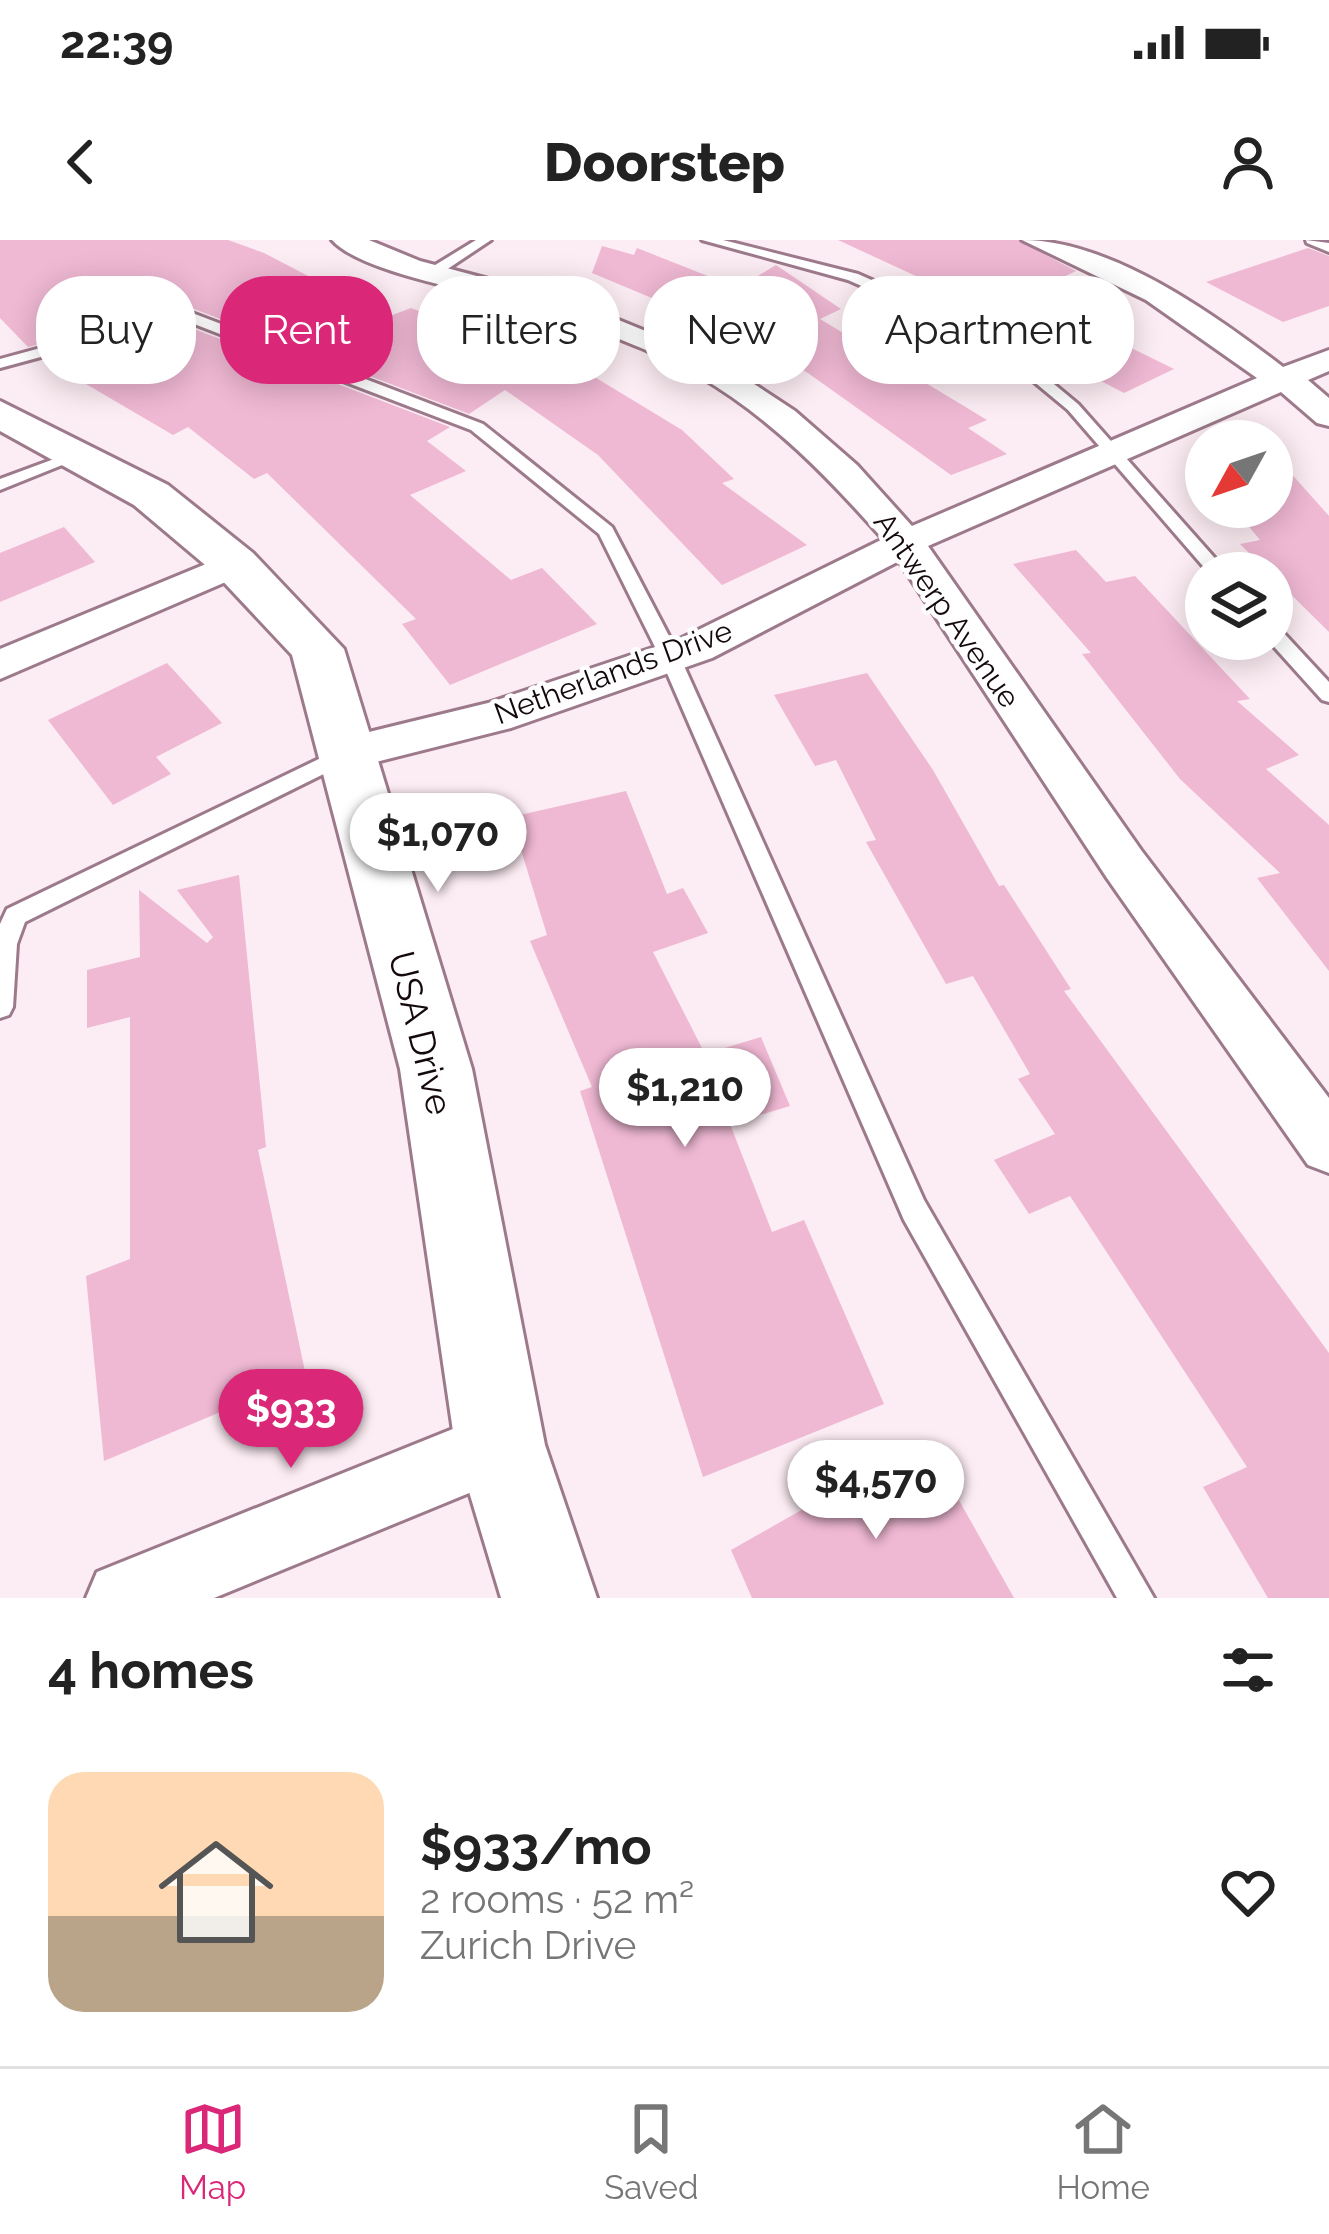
<!DOCTYPE html>
<meta charset="utf-8">
<style>
:root{--surface:#fff;--page:#f6f6f6;--text:#222;--muted:#767676;--line:#e0e0e0;--accent:#db2777}
body{margin:0;font-family:Raleway,sans-serif;background:var(--page);color:var(--text);height:100vh;display:flex;flex-direction:column;font-size:45px;white-space:nowrap}
*{box-sizing:border-box;margin:0}
p{font-size:39px;color:var(--muted)}
.icon{flex:none;width:66px;height:66px;fill:none;stroke:currentColor;stroke-width:2;stroke-linecap:round;stroke-linejoin:round}
.map{position:relative;height:1358px;overflow:hidden}
.drawer{display:flex;flex-direction:column;background:var(--surface);flex:1}
.drawer>*{flex:none}
.guide{position:absolute;left:36px;top:36px;width:1257px;height:108px;display:flex;gap:24px}
.needle{width:78px;rotate:230deg}
.controls{position:absolute;left:1185px;top:180px;display:grid;gap:24px}
.controls a{display:grid;place-items:center;width:108px;height:108px;border-radius:50%;background:var(--surface);box-shadow:0 6px 30px #0003;font-size:60px}
.price{position:absolute;translate:-50% -102px;padding:0 27px;border-radius:42px;background:#fff;color:#222;font-size:39px;line-height:78px;filter:drop-shadow(0 3px 6px #0008)}
.price::after{content:'';position:absolute;left:50%;top:72px;width:36px;height:27px;margin-left:-18px;background:inherit;clip-path:polygon(0 0,100% 0,50% 100%)}
.price.current{background:var(--accent);color:#fff}
ul{padding:0;list-style:none}
li{display:flex;align-items:center;gap:36px;height:300px;padding:0 48px}
li span{display:grid;place-items:center;flex:none;width:336px;height:240px;border-radius:36px;color:#555}
li>.icon{margin-inline-start:auto}
span .icon{width:144px;height:144px;fill:#fffc;stroke-width:1}
li b{font-size:51px}
h2{display:flex;justify-content:space-between;align-items:center;height:144px;padding:0 48px;font-size:51px}
.tag{padding:0 42px;border-radius:48px;background:var(--surface);box-shadow:0 6px 30px #0003;font-size:42px;line-height:108px}
.tag.current{background:var(--accent);color:#fff}
.status{display:flex;justify-content:space-between;align-items:center;height:84px;padding:0 60px;background:var(--surface);direction:ltr}
.status svg{height:33px;fill:currentColor}
header{display:flex;justify-content:space-between;align-items:center;height:156px;padding:0 48px;background:var(--surface);font-size:54px;font-weight:800}
.tab-bar{display:flex;justify-content:space-around;align-items:center;height:168px;border-top:3px solid var(--line);background:var(--surface);font-size:33px;color:var(--muted)}
.tab-bar a{display:grid;justify-items:center;gap:6px}
.tab-bar .current{color:var(--accent)}
.map>svg:first-child{display:block}
.building{fill:#efb8d3}
.lines{fill:none;stroke-linecap:round;stroke-linejoin:round}
.lane-casing{stroke:#9d7a8b;stroke-width:6}
.street-casing{stroke:#9d7a8b;stroke-width:6}
.secondary-casing{stroke:#9d7a8b;stroke-width:6}
.lane{fill:#fff;fill-rule:evenodd}
.street{fill:#fff;fill-rule:evenodd}
.secondary{fill:#fff;fill-rule:evenodd}
.labels{text-anchor:middle;dominant-baseline:central;stroke-width:9;stroke-linejoin:round;paint-order:stroke}
.far-street-label{font-size:30px;fill:#13080e;stroke:#fefefe}
.street-label{font-size:36px;fill:#13080e;stroke:#fefefe}
</style>
<div class="status"><b>22:39</b><svg viewBox="0 0 49 12"><path d="M0 12V9h3v3zM5 12V6h3v6zM10 12V3h3v9zM15 12V0h3v12zM26 1h20v11H26zM47 4h2v5h-2z"/></svg></div>
<header><svg class="icon" aria-label="back" viewBox="0 0 24 24"><path d="M15 5l-7 7 7 7"/></svg>Doorstep<svg class="icon" aria-label="person" viewBox="0 0 24 24"><circle cx="12" cy="8" r="4"/><path d="M4 21q1-7 8-7t8 7"/></svg></header>
<div class="map">
<svg width="1329" height="1358" viewBox="0 0 1329 1358">
<rect width="100%" height="100%" fill="#fcecf3"/>
<!-- building -->
<g class="building">
<polygon points="0,0 228,0 264,13 387,77 411,68 588,133 682,190 734,239 722,243 807,305 722,345 598,215 505,150 469,174 189,67 28,107 0,78"/>
<polygon points="838,0 1018,0 1076,31 1043,47 1067,106"/>
<polygon points="602,6 634,15 637,8 738,48 776,25 841,69 820,79 987,180 968,188 1007,214 951,235 808,133 721,87 592,33"/>
<polygon points="1308,8 1329,16 1329,66 1283,82 1206,42"/>
<polygon points="181,84 450,187 427,201 466,231 410,255 511,340 542,328 597,384 450,445 402,384 416,379 267,233 254,239 188,187 173,195 45,120"/>
<polygon points="1111,98 1174,129 1124,153 1061,120"/>
<polygon points="1272,212 1329,276 1329,392 1240,304 1260,300 1233,267 1272,267"/>
<polygon points="64,287 95,322 0,362 0,313"/>
<polygon points="1076,310 1106,342 1135,336 1250,459 1237,461 1299,515 1266,529 1329,585 1329,731 1257,638 1280,633 1180,539 1082,414 1091,413 1013,324"/>
<polygon points="167,423 222,483 156,517 171,534 113,565 48,480"/>
<polygon points="867,433 933,530 999,646 1004,645 1071,749 1064,751 1329,1113 1329,1358 1268,1358 1203,1247 1247,1227 1070,956 1029,974 994,920 1055,894 1018,839 1030,834 973,736 946,744 866,602 876,600 836,520 815,526 774,455"/>
<polygon points="626,551 667,654 683,648 708,693 653,712 705,814 761,797 790,866 730,884 772,992 804,980 884,1164 703,1237 580,851 592,847 530,701 547,695 511,577"/>
<polygon points="239,635 266,907 258,910 306,1136 104,1221 86,1036 130,1019 130,777 87,788 87,730 140,717 139,650 207,703 213,697 177,650"/>
<polygon points="925,1200 1014,1358 752,1358 731,1310"/>
</g>
<g class="lines">
<!-- lane casing -->
<g class="lane-casing">
<g id="lane">
<polygon points="476,0 491,0 437,36 427,36 427,30"/>
<polygon points="702,0 723,0 858,34 962,80 1019,115 1078,164 1228,333 1209,333 1068,170 1009,121 952,86 848,40"/>
<polygon points="1306,0 1329,3 1329,12 1307,3"/>
<polygon points="177,71 187,71 483,184 612,287 680,417 924,960 1154,1358 1117,1358 904,980 660,417 599,294 471,190 181,79 0,128 0,119"/>
<polygon points="73,212 87,215 0,250 0,239"/>
<polygon points="1272,386 1279,388 1329,442 1329,462 1322,460 1267,399 1272,399"/>
<polygon points="348,505 359,513 356,518 25,682 17,704 13,767 9,775 0,778 0,684 7,669"/>
</g>
</g>
<!-- street casing -->
<g class="street-casing">
<g id="street">
<path d="M 332,0 L 369,0 L 420,21 L 572,61 L 719,121 L 795,171 L 857,225 L 912,286 L 1257,138 L 1146,60 L 1022,0 C 1111,0 1214,74 1283,127 L 1329,110 L 1329,131 L 1308,140 L 1329,158 L 1329,186 L 1317,183 L 1281,152 L 928,306 L 1141,610 L 1329,858 L 1329,933 L 1308,925 L 1107,638 L 899,321 L 712,418 L 511,488 L 348,529 L 332,525 L 325,513 L 332,501 L 488,463 L 682,398 L 883,299 C 828,237 771,178 699,136 C 656,111 603,93 556,75 C 505,55 365,37 332,0 Z"/>
<polygon points="235,312 249,316 254,324 249,332 0,439 0,409"/>
<polygon points="500,1170 525,1180 535,1205 525,1230 214,1358 86,1358 97,1332"/>
</g>
</g>
<!-- secondary casing -->
<g class="secondary-casing">
<polygon id="secondary" points="0,161 168,245 253,313 344,409 472,829 545,1205 597,1358 501,1358 455,1205 400,829 292,415 217,335 134,265 0,191"/>
</g>
<!-- lane -->
<use href="#lane" class="lane"/>
<!-- street -->
<use href="#street" class="street"/>
<!-- secondary -->
<use href="#secondary" class="secondary"/>
</g>
<g class="labels">
<!-- far-street labels -->
<g class="far-street-label">
<text transform="translate(947 370) rotate(55)">Antwerp Avenue</text>
<text transform="translate(613 432) rotate(-20)">Netherlands Drive</text>
</g>
<!-- street labels -->
<g class="street-label">
<text transform="translate(421 793) rotate(76)">USA Drive</text>
</g>
</g>
</svg>
<div class="controls">
<a><svg class="needle" viewBox="-14 -14 28 28"><path d="M0-13l5 13h-10z" fill="#e53935"/><path d="M0 13l5-13h-10z" fill="#767676"/></svg></a>
<a><svg class="icon" aria-label="layers" viewBox="0 0 24 24"><path d="M12 4l9 5-9 5-9-5zM3 14l9 5 9-5"/></svg></a>
</div>
<b class="price" style="left:438px;top:655px">$1,070</b>
<b class="price" style="left:685px;top:910px">$1,210</b>
<b class="price current" style="left:291px;top:1231px">$933</b>
<b class="price" style="left:876px;top:1302px">$4,570</b>
<div class="guide">
<a class="tag">Buy</a>
<a class="tag current">Rent</a>
<a class="tag">Filters</a>
<a class="tag">New</a>
<a class="tag">Apartment</a>
</div>
</div>
<section class="drawer">
<h2>4 homes<svg class="icon" aria-label="filters" viewBox="0 0 24 24"><path d="M4 7h16M4 17h16"/><circle cx="9" cy="7" r="2"/><circle cx="15" cy="17" r="2"/></svg></h2>
<ul>
<li><span style="background:linear-gradient(#ffd9b3 60%,#b9a48a 0)"><svg class="icon" aria-label="home" viewBox="0 0 24 24"><path d="M3 11l9-7 9 7M6 9v11h12V9"/></svg></span><div><b>$933/mo</b><p>2 rooms · 52 m²</p><p>Zurich Drive</p></div><svg class="icon" aria-label="heart" viewBox="0 0 24 24"><path d="M12 20l-8-8c-3-5 5-10 8-4 3-6 11-1 8 4z"/></svg></li>
</ul>
</section>
<nav class="tab-bar">
<a class="current"><svg class="icon" aria-label="map" viewBox="0 0 24 24"><path d="M3 6l6-2 6 2 6-2v14l-6 2-6-2-6 2zM9 4v14M15 6v14"/></svg>Map</a>
<a><svg class="icon" aria-label="saved" viewBox="0 0 24 24"><path d="M7 4h10v16l-5-4-5 4z"/></svg>Saved</a>
<a><svg class="icon" aria-label="home" viewBox="0 0 24 24"><path d="M3 11l9-7 9 7M6 9v11h12V9"/></svg>Home</a>
</nav>
